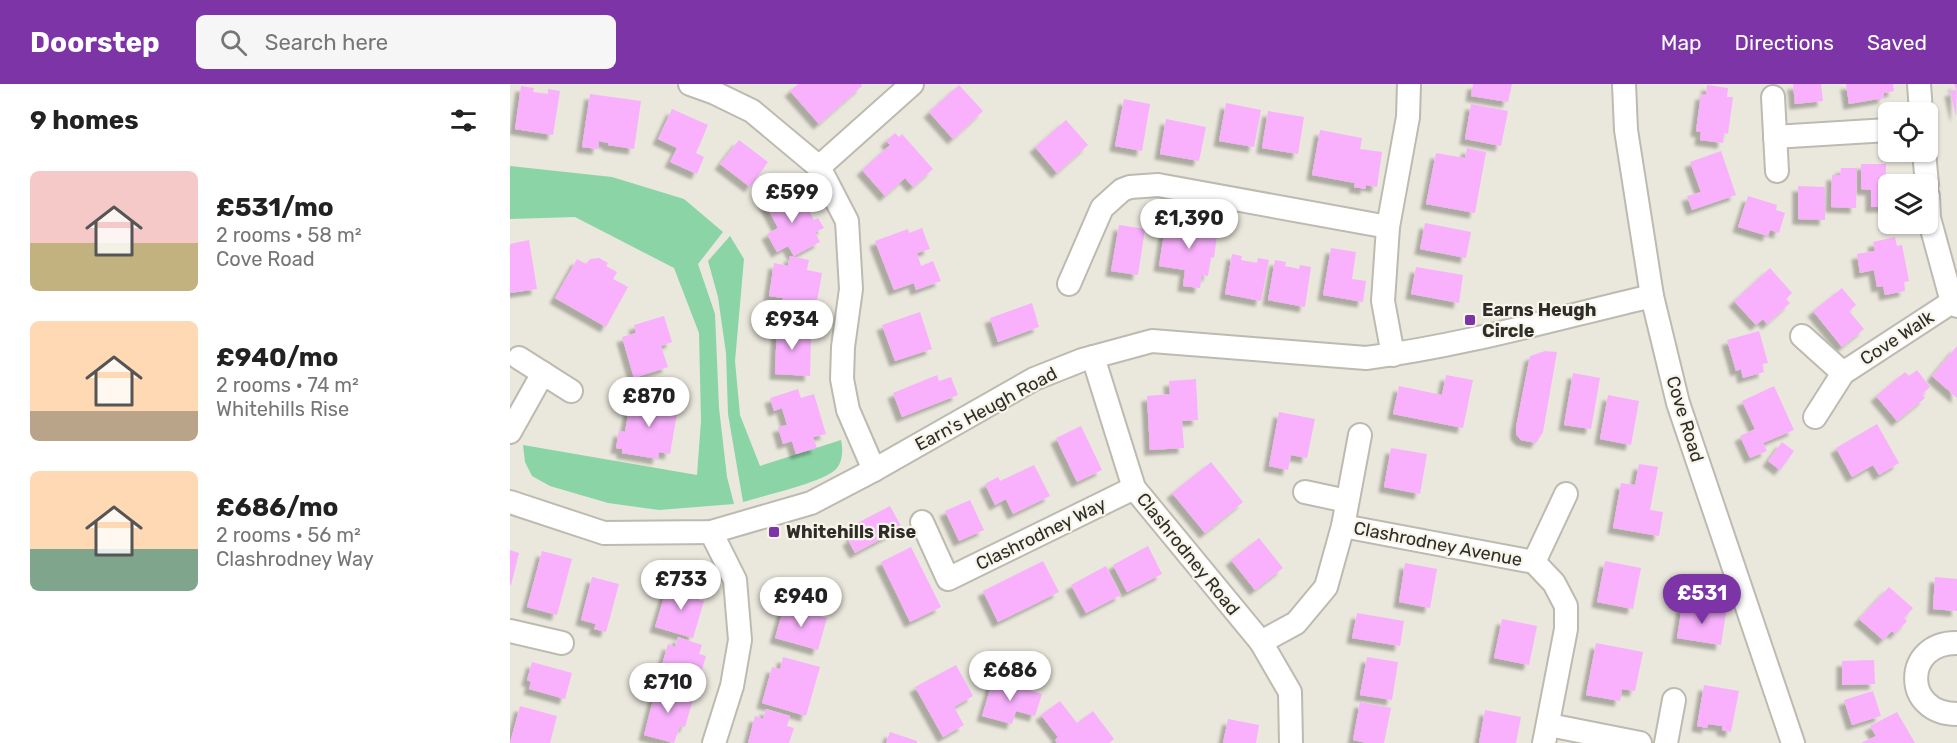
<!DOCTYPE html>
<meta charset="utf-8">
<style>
:root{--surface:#fff;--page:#f6f6f6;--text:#222;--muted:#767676;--accent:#7c34a6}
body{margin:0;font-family:Rubik,sans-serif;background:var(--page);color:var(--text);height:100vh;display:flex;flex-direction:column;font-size:22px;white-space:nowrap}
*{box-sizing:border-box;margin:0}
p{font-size:20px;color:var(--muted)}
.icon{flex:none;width:33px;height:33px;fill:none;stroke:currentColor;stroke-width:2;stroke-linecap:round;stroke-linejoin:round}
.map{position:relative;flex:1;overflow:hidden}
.side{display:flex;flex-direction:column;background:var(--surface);width:510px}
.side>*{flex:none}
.fabs{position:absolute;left:1368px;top:18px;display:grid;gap:12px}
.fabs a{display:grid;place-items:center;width:60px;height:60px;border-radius:9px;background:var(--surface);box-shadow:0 2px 4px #0004;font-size:30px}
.price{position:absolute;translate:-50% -51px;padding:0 14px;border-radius:21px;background:#fff;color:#222;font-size:20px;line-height:39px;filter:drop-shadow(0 2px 3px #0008)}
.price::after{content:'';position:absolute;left:50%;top:36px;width:18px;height:14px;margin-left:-9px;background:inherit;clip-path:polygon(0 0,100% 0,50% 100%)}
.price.active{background:var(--accent);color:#fff}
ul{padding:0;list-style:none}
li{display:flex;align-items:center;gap:18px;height:150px;padding:0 30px}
li span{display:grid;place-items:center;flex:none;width:168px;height:120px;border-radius:9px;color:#555}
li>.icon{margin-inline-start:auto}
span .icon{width:72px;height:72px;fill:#fffc;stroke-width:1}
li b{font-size:26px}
h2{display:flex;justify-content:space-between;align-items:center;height:72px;padding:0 30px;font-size:26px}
header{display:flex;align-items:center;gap:36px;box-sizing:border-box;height:84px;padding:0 30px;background:var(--accent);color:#fff}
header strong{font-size:28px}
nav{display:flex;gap:33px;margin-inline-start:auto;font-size:21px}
.search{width:420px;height:54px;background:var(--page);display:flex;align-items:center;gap:15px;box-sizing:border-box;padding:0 21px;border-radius:9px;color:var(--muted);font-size:22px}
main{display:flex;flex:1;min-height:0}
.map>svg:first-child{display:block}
.green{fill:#8bd4a6}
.building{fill:#f9b1fd;filter:url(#shadow)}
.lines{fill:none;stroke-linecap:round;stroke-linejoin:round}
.minor-casing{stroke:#bdbab0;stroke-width:26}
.minor{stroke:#fff;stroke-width:22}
.poi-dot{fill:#7c34a6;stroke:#f7f4e9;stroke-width:2}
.labels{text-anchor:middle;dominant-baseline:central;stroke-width:4.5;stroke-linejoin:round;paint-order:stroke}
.poi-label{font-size:18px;font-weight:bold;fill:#2e2d29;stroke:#f7f4e9;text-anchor:start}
.street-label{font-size:18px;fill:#2e2d29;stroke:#f7f4e9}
</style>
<header>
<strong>Doorstep</strong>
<div class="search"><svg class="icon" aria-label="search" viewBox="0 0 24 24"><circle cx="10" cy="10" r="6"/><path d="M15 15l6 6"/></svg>Search here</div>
<nav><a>Map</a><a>Directions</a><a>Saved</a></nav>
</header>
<main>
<section class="side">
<h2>9 homes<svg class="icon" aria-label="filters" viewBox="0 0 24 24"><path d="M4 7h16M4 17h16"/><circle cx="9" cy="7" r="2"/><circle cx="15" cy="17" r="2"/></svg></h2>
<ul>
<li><span style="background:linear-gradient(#f6c9c9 60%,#c2b280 0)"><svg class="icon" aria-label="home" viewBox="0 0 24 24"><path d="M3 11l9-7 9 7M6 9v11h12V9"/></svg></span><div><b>£531/mo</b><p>2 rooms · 58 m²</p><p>Cove Road</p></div></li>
<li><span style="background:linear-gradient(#ffd9b3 75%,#b9a48a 0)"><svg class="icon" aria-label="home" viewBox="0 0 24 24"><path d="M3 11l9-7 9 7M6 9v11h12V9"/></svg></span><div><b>£940/mo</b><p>2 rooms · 74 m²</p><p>Whitehills Rise</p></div></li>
<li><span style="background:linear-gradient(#ffd9b3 65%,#7fa58c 0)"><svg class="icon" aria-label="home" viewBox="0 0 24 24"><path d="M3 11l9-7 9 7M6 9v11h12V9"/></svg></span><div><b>£686/mo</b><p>2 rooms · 56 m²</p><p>Clashrodney Way</p></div></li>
</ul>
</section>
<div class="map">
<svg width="1447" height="659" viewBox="0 0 1447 659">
<defs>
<filter id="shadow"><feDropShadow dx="-5.5" dy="5.5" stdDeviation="1.5" flood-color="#0004"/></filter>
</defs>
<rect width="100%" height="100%" fill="#eae7dc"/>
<!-- green -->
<g class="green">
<polygon points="0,82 102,93 174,115 213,148 188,180 205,230 209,324 217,393 224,420 149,426 98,419 40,402 22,392 15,378 13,361 187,391 191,337 189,249 164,184 65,133 0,135"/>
<path d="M 220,152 L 234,175 L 225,277 L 230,331 L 250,382 L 331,356 C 333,365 333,376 327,384 C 316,398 252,412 233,418 L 218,330 L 216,269 L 208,213 L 198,177 Z"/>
</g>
<!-- building -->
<g class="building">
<polygon points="288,0 351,0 352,2 309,40 280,7"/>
<polygon points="963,0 1002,0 998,18 961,12"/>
<polygon points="1283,0 1311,0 1313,17 1285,20"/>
<polygon points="1336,0 1383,0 1384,7 1374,9 1374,14 1339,20"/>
<polygon points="1444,0 1447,0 1446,33 1440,7 1446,6"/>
<polygon points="449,1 473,27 443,55 419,28"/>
<polygon points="1197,1 1218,4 1217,13 1223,13 1218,50 1214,49 1213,59 1190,56 1191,48 1186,47 1191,10 1196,11"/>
<polygon points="11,2 24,4 23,8 38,10 38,5 50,7 43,51 5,45"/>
<polygon points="80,10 131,17 124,65 98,61 98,59 89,57 88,65 72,63"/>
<polygon points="614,15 640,20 632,67 605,62"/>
<polygon points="716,19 751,26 744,63 709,57"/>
<polygon points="961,20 998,27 991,62 955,55"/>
<polygon points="162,25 198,41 186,69 194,73 187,90 160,78 167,64 148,55"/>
<polygon points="758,27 794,33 788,70 752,64"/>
<polygon points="656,35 696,43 689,77 650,70"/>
<polygon points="556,36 578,61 547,89 525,63"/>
<polygon points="810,46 852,54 850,65 872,68 867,103 856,101 856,105 844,103 845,99 802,91"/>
<polygon points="385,49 389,53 392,50 423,85 403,103 395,94 375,112 352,86 380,61 376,57"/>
<polygon points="229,56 258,78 240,103 210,80"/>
<polygon points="957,64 976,68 965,129 916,120 926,69 955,74"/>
<polygon points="1211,67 1226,111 1182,126 1177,112 1191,108 1180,78"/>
<polygon points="1351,80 1376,80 1376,91 1392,91 1392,100 1378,100 1378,123 1361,123 1361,106 1351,105"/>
<polygon points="1331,84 1347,84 1346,124 1321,123 1322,91 1330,91"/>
<polygon points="1288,102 1315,103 1315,136 1288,135"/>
<polygon points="271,106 277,117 290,110 304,136 308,134 314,144 305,148 310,158 284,172 278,162 267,168 257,150 268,144 253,115"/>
<polygon points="1238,112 1267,121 1266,126 1275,129 1269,149 1260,146 1258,152 1228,143"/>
<polygon points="656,137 708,144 704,174 701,173 698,192 692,191 690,204 673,202 675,186 649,182"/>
<polygon points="915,139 961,148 956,174 910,165"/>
<polygon points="609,141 635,145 628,191 601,187"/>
<polygon points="412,144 420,165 407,169 411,182 423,177 431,197 406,206 404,199 384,206 365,157 398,145 399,149"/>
<polygon points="1385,153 1387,162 1392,161 1399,197 1394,198 1395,207 1375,211 1373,202 1367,203 1364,186 1350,189 1347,170 1365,167 1363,158"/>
<polygon points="19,156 27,205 0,209 0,160"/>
<polygon points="821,164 846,168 842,195 856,197 853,218 813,211"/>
<polygon points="722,170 732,172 731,176 747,179 748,174 759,176 751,217 715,210"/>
<polygon points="280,172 299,176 297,186 312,189 305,229 291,226 289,236 269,233 273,214 259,212 264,179 278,182"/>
<polygon points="89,174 98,179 96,182 107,188 103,195 118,203 96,243 45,214 67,175 76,180 80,175"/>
<polygon points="765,176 776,178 775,182 789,185 790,181 801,183 795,223 758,216"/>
<polygon points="906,183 953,191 949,219 901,210"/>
<polygon points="1260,184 1282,209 1276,215 1280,219 1257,240 1253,235 1246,241 1224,217"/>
<polygon points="1332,204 1346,221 1339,227 1354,245 1332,263 1303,227"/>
<polygon points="522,219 529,243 488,258 480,234"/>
<polygon points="410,228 422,265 385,277 372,241"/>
<polygon points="154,232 162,258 151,262 158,283 124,294 112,253 126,249 124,241"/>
<polygon points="267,239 288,239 287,250 301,250 300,292 265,290"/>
<polygon points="1249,247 1258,279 1252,280 1254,288 1233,294 1231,285 1226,287 1217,256"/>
<polygon points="1447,262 1447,314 1422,292"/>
<polygon points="1035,267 1047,268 1033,348 1026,359 1011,356 1006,350 1006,343 1020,272"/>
<polygon points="1407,286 1420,303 1412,310 1415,314 1387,337 1366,312 1395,288 1399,292"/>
<polygon points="1063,289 1090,294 1081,345 1054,341"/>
<polygon points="427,291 429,297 441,293 448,311 392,333 383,309"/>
<polygon points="936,291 963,296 953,344 883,330 889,302 932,311"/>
<polygon points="686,295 688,336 672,337 674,364 640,366 637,312 660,310 659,297"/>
<polygon points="1264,302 1284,346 1253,359 1257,367 1240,374 1230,352 1245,345 1232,317"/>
<polygon points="288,305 291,314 304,310 316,350 303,353 307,364 286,370 282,357 273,360 268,343 277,341 272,324 264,327 260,314"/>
<polygon points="1098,311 1129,317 1121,361 1090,355"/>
<polygon points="121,313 152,319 153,316 169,318 160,370 149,368 148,375 112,369 112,365 106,364 109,347 115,348"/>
<polygon points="769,328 805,335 797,374 781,371 778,386 759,382"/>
<polygon points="1367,340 1389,379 1369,391 1363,381 1342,393 1326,364"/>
<polygon points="571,342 592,386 567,398 546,354"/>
<polygon points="1272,358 1284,367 1270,386 1258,377"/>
<polygon points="881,364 917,370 910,410 874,403"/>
<polygon points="701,378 733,418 695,449 662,409"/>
<polygon points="1129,380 1148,383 1140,426 1153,428 1149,452 1103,444 1111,399 1125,401"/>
<polygon points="524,381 540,412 503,430 496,415 485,421 475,400 488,393 490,397"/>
<polygon points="460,416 474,446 449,457 435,427"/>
<polygon points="380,422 392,444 345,469 338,456 343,453 338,444"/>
<polygon points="749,454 773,484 745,506 721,476"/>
<polygon points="638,462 652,490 617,508 603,481"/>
<polygon points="401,463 431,523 400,538 371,478"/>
<polygon points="0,466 9,469 1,501 0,501"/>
<polygon points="32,467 62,475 47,531 17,523"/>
<polygon points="533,477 549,508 488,538 473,507"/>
<polygon points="1095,477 1131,484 1123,525 1087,518"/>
<polygon points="895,479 927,485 920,524 889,518"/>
<polygon points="596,482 611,511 576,529 561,501"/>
<polygon points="82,493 109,500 96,548 84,545 86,540 71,536"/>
<polygon points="1425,493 1447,495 1447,527 1423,525"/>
<polygon points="167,498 190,505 187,515 194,517 183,554 145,543 156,506 163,508"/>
<polygon points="1379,503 1403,524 1394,534 1397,537 1385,550 1382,547 1373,556 1349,535"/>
<polygon points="274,522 317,534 308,566 265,554"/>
<polygon points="1172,522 1216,528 1211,561 1167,554"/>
<polygon points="847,529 894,537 890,562 842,554"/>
<polygon points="992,535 1027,542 1019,581 984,574"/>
<polygon points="168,553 192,561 189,570 196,572 185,609 147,598 158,560 165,563"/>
<polygon points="1086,559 1133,568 1125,607 1112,605 1110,617 1076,611"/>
<polygon points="273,573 310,583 296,632 252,619 262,583 270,585"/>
<polygon points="857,573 888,578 882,616 850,611"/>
<polygon points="1364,576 1365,600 1332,601 1332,577"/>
<polygon points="22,578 62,589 55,615 19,605 21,598 17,596"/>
<polygon points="446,581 463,612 444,623 454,641 433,653 405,603"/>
<polygon points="483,595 532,610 525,632 506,627 502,640 472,632"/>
<polygon points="147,600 184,612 175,643 170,642 164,659 134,651"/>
<polygon points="1194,601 1229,607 1221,648 1212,646 1212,642 1198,640 1197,644 1187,642"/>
<polygon points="1363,607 1371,632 1342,641 1334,616"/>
<polygon points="550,617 567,639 583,627 604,655 599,659 547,659 545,656 548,653 531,631"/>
<polygon points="850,618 881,624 874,659 857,659 843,656"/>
<polygon points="10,622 47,632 40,659 0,659"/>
<polygon points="256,625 280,632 277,642 284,644 279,659 238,659 245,632 253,635"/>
<polygon points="975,626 1011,633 1006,659 969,659"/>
<polygon points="1387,628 1405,659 1351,659 1366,652 1360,642"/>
<polygon points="718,635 749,641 746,659 713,659"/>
<polygon points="380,648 407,657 407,659 376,659"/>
</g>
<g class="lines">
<!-- minor casing -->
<g class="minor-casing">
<g id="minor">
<polyline points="180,0 205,9 242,27 309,83 337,137 341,205 333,263 332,295 338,326 364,386"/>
<polyline points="1114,0 1116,46 1142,212 1168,319 1283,659"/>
<polyline points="1409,0 1411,28"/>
<polyline points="1263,13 1267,87"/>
<polyline points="1265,53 1378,46"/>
<polyline points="1414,68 1417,100"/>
<polyline points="309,83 402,0"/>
<polyline points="1418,112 1419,134 1442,218 1447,222"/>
<polyline points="559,200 592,124 612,106 620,103 648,101 878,143"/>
<polyline points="1292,252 1333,289"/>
<polyline points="883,271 873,217 878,143 898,33 899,0"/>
<polyline points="583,273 624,404 751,558 780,608 781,659"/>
<polyline points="9,274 61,307"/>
<polyline points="1305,333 1333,289 1442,218"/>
<polyline points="0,348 33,289"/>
<polyline points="795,408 837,417"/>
<path d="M 0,418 L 94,449 L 201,448 L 301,419 L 364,386 L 524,295 L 572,276 L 642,257 L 856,274 C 952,262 1048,234 1142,212"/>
<polyline points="412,438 438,495 624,404"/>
<polyline points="833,442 1024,478 1044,499 1056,522 1056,545 1034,659"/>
<polyline points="201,448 225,496 230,556 222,602 204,659"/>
<polyline points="1024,478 1056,410"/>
<polyline points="0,547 52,559"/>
<polyline points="751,558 786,539 816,503 833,442 850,351"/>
<path d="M 1447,559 C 1393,558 1392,630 1447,630"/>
<polyline points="1039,641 1130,659"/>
<polyline points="1156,659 1164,616"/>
</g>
</g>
<!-- minor -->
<use href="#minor" class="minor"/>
</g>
<!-- markers -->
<g class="poi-dot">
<rect x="954" y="230" width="12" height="12" rx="3"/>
<rect x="258" y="442" width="12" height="12" rx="3"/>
</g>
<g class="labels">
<!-- poi labels -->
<g class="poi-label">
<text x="972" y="226">Earns Heugh<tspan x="972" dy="21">Circle</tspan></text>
<text x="276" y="448">Whitehills Rise</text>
</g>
<!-- street labels -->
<g class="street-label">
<text transform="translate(1387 254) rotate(-33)">Cove Walk</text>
<text transform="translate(476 325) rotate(-28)">Earn's Heugh Road</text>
<text transform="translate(1175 335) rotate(73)">Cove Road</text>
<text transform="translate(531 450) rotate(-26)">Clashrodney Way</text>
<text transform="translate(928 460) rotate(11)">Clashrodney Avenue</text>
<text transform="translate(678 470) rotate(51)">Clashrodney Road</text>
</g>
</g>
</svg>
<div class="fabs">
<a><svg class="icon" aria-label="locate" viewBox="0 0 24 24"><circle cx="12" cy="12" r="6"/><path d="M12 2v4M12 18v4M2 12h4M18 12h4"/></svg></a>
<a><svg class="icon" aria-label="layers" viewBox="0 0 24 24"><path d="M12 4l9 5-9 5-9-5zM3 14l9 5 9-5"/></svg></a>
</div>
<b class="price" style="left:282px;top:140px">£599</b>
<b class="price" style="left:679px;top:166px">£1,390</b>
<b class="price" style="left:282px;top:267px">£934</b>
<b class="price" style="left:139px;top:344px">£870</b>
<b class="price" style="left:171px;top:527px">£733</b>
<b class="price active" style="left:1192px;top:541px">£531</b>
<b class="price" style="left:291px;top:544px">£940</b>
<b class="price" style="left:500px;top:618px">£686</b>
<b class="price" style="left:158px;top:630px">£710</b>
</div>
</main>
